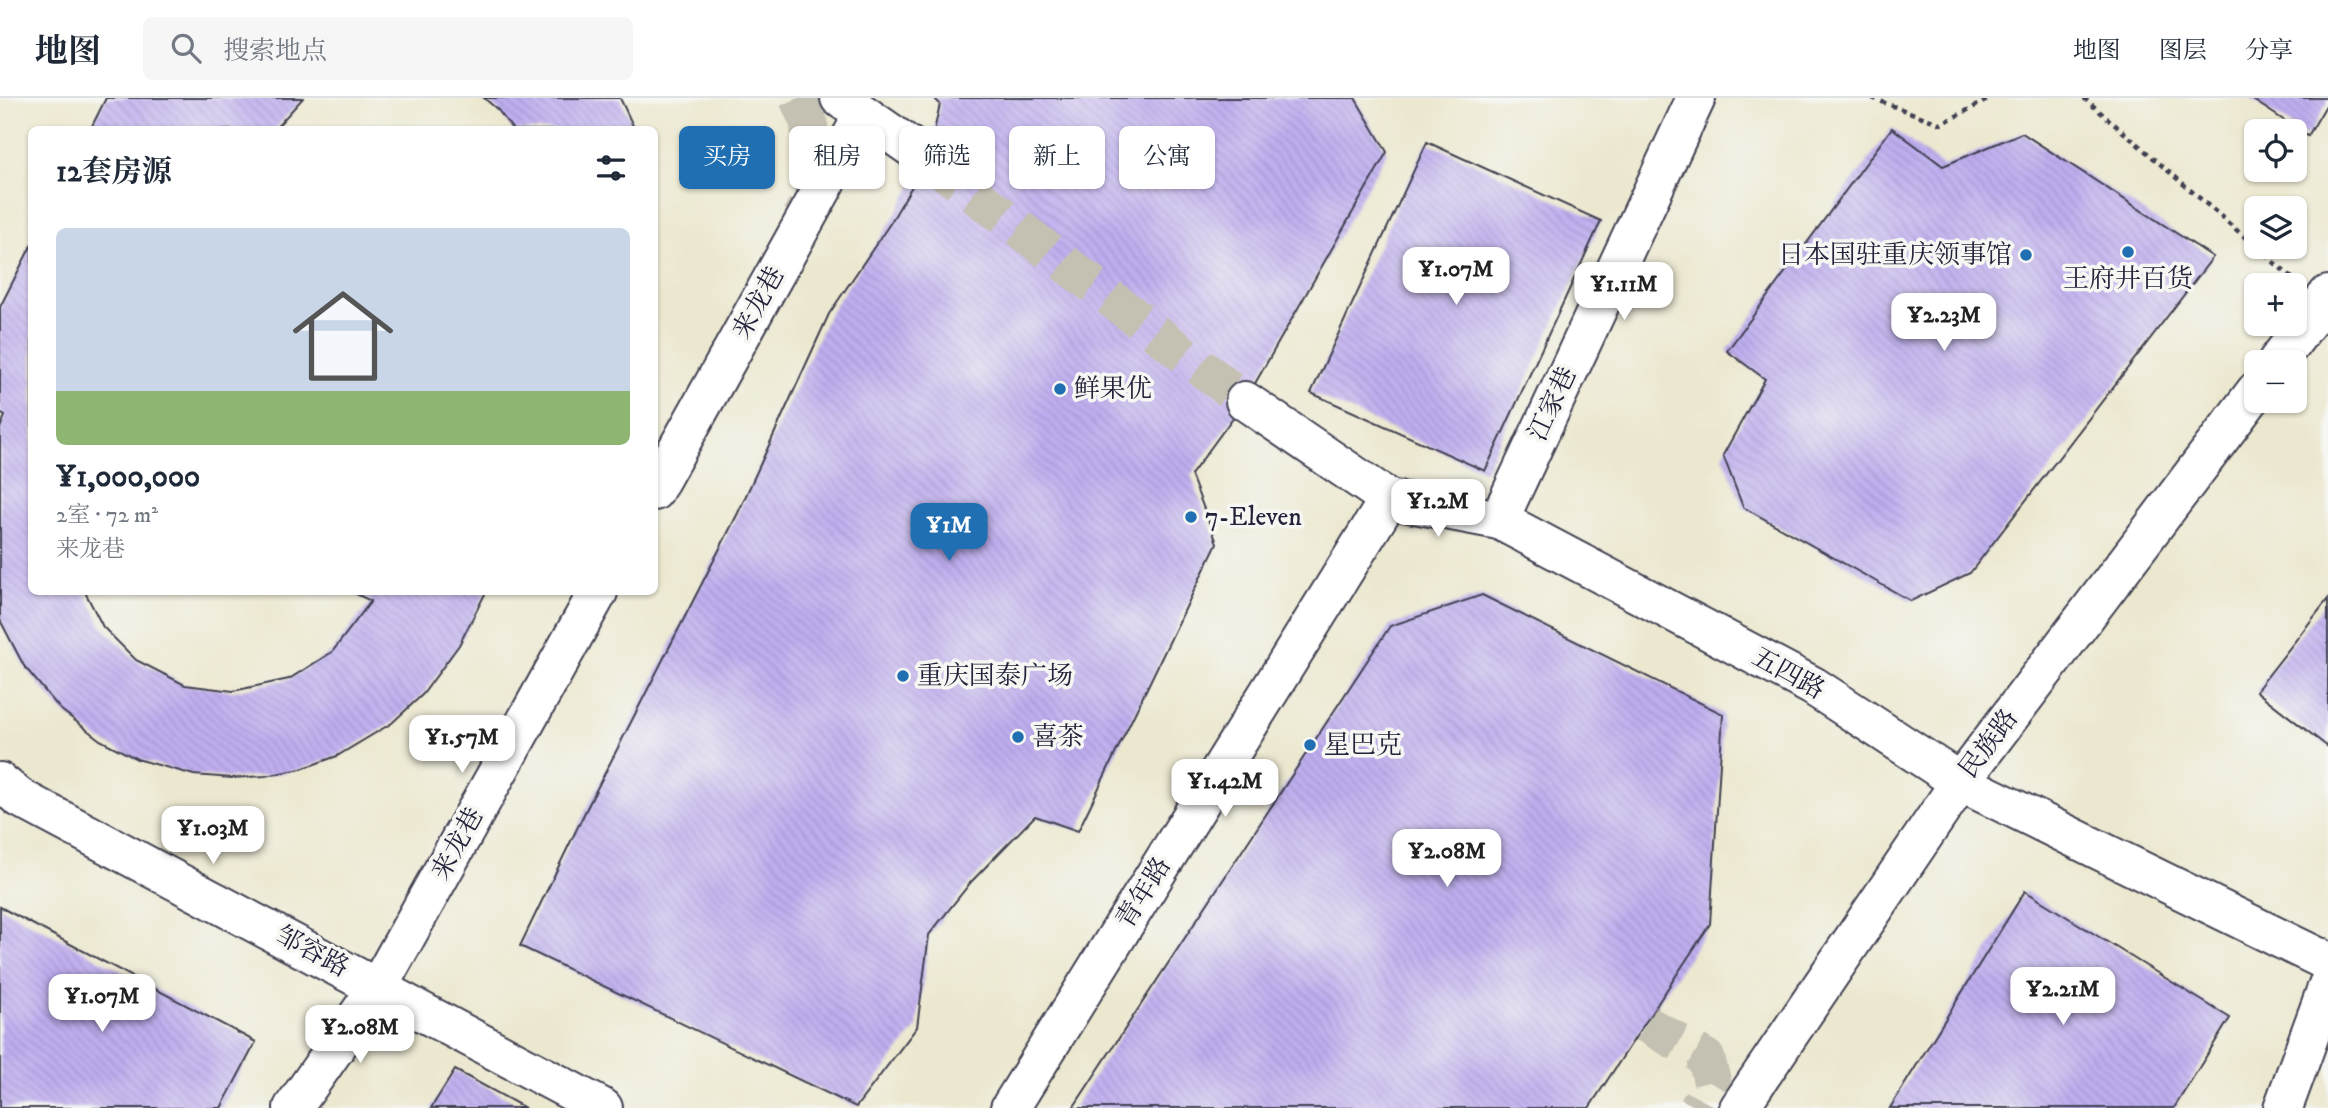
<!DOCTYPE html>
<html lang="zh">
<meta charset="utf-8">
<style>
:root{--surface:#fff;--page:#f6f6f7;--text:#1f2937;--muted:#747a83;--line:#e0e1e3;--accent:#1f6fb2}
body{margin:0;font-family:"IM FELL DW Pica","Noto Serif SC",serif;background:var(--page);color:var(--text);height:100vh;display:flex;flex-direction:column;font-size:26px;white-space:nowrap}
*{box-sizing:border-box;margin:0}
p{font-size:23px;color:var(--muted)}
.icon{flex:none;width:38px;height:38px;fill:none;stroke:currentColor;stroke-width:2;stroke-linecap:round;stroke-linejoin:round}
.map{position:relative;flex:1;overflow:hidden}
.sheet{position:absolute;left:28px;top:28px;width:630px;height:469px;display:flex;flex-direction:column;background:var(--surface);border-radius:10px;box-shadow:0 2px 5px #0004}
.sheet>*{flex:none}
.hud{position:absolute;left:679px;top:28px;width:665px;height:63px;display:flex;gap:14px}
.controls{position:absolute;left:2244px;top:21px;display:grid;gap:14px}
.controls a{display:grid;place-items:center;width:63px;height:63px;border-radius:10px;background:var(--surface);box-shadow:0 2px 5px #0004;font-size:35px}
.price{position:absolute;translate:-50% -60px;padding:0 16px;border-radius:14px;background:#fff;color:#222;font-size:23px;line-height:46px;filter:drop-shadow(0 2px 4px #0008)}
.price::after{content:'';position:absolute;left:50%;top:42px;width:21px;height:16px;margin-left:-10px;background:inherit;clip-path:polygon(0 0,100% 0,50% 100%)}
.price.on{background:var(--accent);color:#fff}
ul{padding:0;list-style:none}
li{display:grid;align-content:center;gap:14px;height:371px;padding:0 28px}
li+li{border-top:2px solid var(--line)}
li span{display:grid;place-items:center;height:217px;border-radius:10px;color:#555}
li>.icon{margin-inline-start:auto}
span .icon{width:126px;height:126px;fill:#fffc;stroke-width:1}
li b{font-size:30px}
h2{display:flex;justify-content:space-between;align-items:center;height:84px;padding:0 28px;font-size:30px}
.pill{padding:0 24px;border-radius:10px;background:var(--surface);box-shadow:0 2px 5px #0004;font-size:24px;line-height:63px}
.pill.on{background:var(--accent);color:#fff}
header{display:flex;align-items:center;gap:42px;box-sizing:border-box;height:98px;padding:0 35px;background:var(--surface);border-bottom:2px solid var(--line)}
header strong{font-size:33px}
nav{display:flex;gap:38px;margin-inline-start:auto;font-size:24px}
.search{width:490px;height:63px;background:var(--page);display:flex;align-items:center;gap:18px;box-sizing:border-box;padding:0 24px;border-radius:10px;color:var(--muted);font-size:26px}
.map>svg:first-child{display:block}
.building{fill:url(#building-back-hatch)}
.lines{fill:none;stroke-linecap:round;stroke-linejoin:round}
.minor-tunnel{stroke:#c4c0b2;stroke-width:38;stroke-dasharray:38 19;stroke-linecap:butt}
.minor-casing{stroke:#404051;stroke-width:42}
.path{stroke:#404051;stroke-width:4.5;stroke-dasharray:5 5;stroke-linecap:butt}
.minor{stroke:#fff;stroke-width:38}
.poi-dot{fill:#1f6fb2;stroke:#f6f6f2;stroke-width:2.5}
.labels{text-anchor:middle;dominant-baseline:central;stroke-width:7;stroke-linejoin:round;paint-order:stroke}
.poi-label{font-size:26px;fill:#22223b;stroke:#f6f6f2;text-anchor:start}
.street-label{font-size:26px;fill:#22223b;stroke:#f6f6f2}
</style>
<header>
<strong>地图</strong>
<div class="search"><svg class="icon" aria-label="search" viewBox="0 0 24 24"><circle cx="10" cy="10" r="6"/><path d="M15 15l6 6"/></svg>搜索地点</div>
<nav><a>地图</a><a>图层</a><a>分享</a></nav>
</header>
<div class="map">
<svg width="2328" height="1010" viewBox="0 0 2328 1010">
<defs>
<pattern id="building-back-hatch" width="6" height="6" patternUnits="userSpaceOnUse" patternTransform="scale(1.75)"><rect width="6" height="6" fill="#bfaeef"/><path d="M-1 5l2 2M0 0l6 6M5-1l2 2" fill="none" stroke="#a495ce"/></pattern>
</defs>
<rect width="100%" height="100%" fill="#f6f6f2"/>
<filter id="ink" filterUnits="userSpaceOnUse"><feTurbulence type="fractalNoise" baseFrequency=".0143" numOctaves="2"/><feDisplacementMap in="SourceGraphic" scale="14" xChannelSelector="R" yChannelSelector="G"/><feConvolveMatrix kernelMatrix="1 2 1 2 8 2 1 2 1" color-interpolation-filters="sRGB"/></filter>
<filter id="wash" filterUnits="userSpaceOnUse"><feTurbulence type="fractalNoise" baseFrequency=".00686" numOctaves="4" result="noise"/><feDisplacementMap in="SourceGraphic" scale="28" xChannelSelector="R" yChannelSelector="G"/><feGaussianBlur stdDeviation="1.57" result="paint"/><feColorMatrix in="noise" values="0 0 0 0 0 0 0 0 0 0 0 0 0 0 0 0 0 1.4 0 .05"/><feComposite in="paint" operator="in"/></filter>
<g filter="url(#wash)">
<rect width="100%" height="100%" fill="#ece8d0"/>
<g id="blocks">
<!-- building -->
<g class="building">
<polygon points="106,0 303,0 274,32 90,32"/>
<polygon points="484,0 620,0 635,32 513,32 498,12"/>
<polygon points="934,0 1355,0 1387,54 1245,303 1191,377 1217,445 1078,733 1035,718 971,784 929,837 917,929 856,1009 520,848 586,712 738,415 829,216 891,124 928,61 940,6"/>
<polygon points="2250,0 2328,0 2328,4 2308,38"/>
<polygon points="1892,30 1943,68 2022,35 2213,159 1970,475 1911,503 1743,409 1723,357 1765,281 1727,253"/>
<polygon points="1427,44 1601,123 1485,373 1311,295"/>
<polygon points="32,146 32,494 85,494 103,529 136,562 185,587 233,593 289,581 332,554 371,503 352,494 486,494 459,547 423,596 392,625 337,658 301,671 265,678 232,680 194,677 137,661 100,642 60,611 24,568 0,522 0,330 5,318 0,315 0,209"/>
<polygon points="1482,497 1723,616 1710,826 1589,1010 1073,1010 1390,528"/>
<polygon points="2328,501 2328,649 2256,593"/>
<polygon points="2025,793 2230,920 2174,1010 1890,1010"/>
<polygon points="0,809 256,944 221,1010 0,1010"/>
<polygon points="455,972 525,1010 431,1010"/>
</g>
</g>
</g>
<g filter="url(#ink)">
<use href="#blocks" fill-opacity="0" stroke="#404051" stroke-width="2"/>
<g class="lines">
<!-- minor-tunnel -->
<g class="minor-tunnel">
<polyline points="798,0 809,25 813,96 801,119"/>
<polyline points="928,61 1245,303"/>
<polyline points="1646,926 1706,960 1712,983 1698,1010"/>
</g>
<!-- minor casing -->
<g class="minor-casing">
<g id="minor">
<polyline points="840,0 928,61"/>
<polyline points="2277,264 2328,197"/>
<polyline points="1245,303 1389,401 1499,422 1813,588 1960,684 2328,864"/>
<polyline points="654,393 863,18"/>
<polyline points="1499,422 1696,0"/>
<polyline points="0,684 20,700 603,1010"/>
<polyline points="293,1010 378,889 598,494"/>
<polyline points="1010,1010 1389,401"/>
<polyline points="1739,1010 1960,684 2256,293"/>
<polyline points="2283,1010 2328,887"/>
</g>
</g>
<!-- path -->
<g class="path">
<polyline points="1872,0 1941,26 1991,0"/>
<polyline points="2084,0 2292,180"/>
</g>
<!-- minor -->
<use href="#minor" class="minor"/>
</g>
</g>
<!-- markers -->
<g class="poi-dot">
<circle cx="2128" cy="154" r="7"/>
<circle cx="2026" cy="157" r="7"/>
<circle cx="1060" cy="291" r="7"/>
<circle cx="1191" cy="419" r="7"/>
<circle cx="903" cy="578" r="7"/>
<circle cx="1018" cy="639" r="7"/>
<circle cx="1310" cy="647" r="7"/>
</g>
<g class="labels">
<!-- poi labels -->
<g class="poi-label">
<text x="2012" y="157" text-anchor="end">日本国驻重庆领事馆</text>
<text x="2128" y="181" text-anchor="middle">王府井百货</text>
<text x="1074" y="291">鲜果优</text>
<text x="1205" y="419">7-Eleven</text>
<text x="917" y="578">重庆国泰广场</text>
<text x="1032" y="639">喜茶</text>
<text x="1324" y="647">星巴克</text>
</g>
<!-- street labels -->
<g class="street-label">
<text transform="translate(759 205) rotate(-61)">来龙巷</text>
<text transform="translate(1553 306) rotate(-65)">江家巷</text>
<text transform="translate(1788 576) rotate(29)">五四路</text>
<text transform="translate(1989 646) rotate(-53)">民族路</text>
<text transform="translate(458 746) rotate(-61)">来龙巷</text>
<text transform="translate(1144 795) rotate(-58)">青年路</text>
<text transform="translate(312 854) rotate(28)">邹容路</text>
</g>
</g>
</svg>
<div class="controls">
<a><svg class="icon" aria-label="locate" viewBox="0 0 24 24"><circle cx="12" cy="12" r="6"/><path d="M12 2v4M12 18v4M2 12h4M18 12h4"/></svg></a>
<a><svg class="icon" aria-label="layers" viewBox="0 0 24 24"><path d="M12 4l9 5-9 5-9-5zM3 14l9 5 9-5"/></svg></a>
<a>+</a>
<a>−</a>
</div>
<b class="price" style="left:1456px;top:209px">¥1.07M</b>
<b class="price" style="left:1624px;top:224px">¥1.11M</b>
<b class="price" style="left:1944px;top:255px">¥2.23M</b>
<b class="price" style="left:1438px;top:441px">¥1.2M</b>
<b class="price on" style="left:949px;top:465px">¥1M</b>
<b class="price" style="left:462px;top:677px">¥1.57M</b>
<b class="price" style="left:1225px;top:721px">¥1.42M</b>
<b class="price" style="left:213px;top:768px">¥1.03M</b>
<b class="price" style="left:1447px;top:791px">¥2.08M</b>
<b class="price" style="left:2063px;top:929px">¥2.21M</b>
<b class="price" style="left:102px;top:936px">¥1.07M</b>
<b class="price" style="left:360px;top:967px">¥2.08M</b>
<div class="hud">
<a class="pill on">买房</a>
<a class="pill">租房</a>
<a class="pill">筛选</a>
<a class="pill">新上</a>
<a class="pill">公寓</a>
</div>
<section class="sheet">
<h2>12套房源<svg class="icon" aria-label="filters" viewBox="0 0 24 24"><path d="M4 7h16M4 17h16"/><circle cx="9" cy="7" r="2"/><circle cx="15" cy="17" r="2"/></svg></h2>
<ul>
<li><span style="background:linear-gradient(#c9d6e8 75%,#8fb573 0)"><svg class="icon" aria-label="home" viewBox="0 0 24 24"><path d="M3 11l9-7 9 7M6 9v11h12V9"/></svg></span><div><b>¥1,000,000</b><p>2室 · 72 m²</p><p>来龙巷</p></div></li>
</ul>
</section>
</div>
